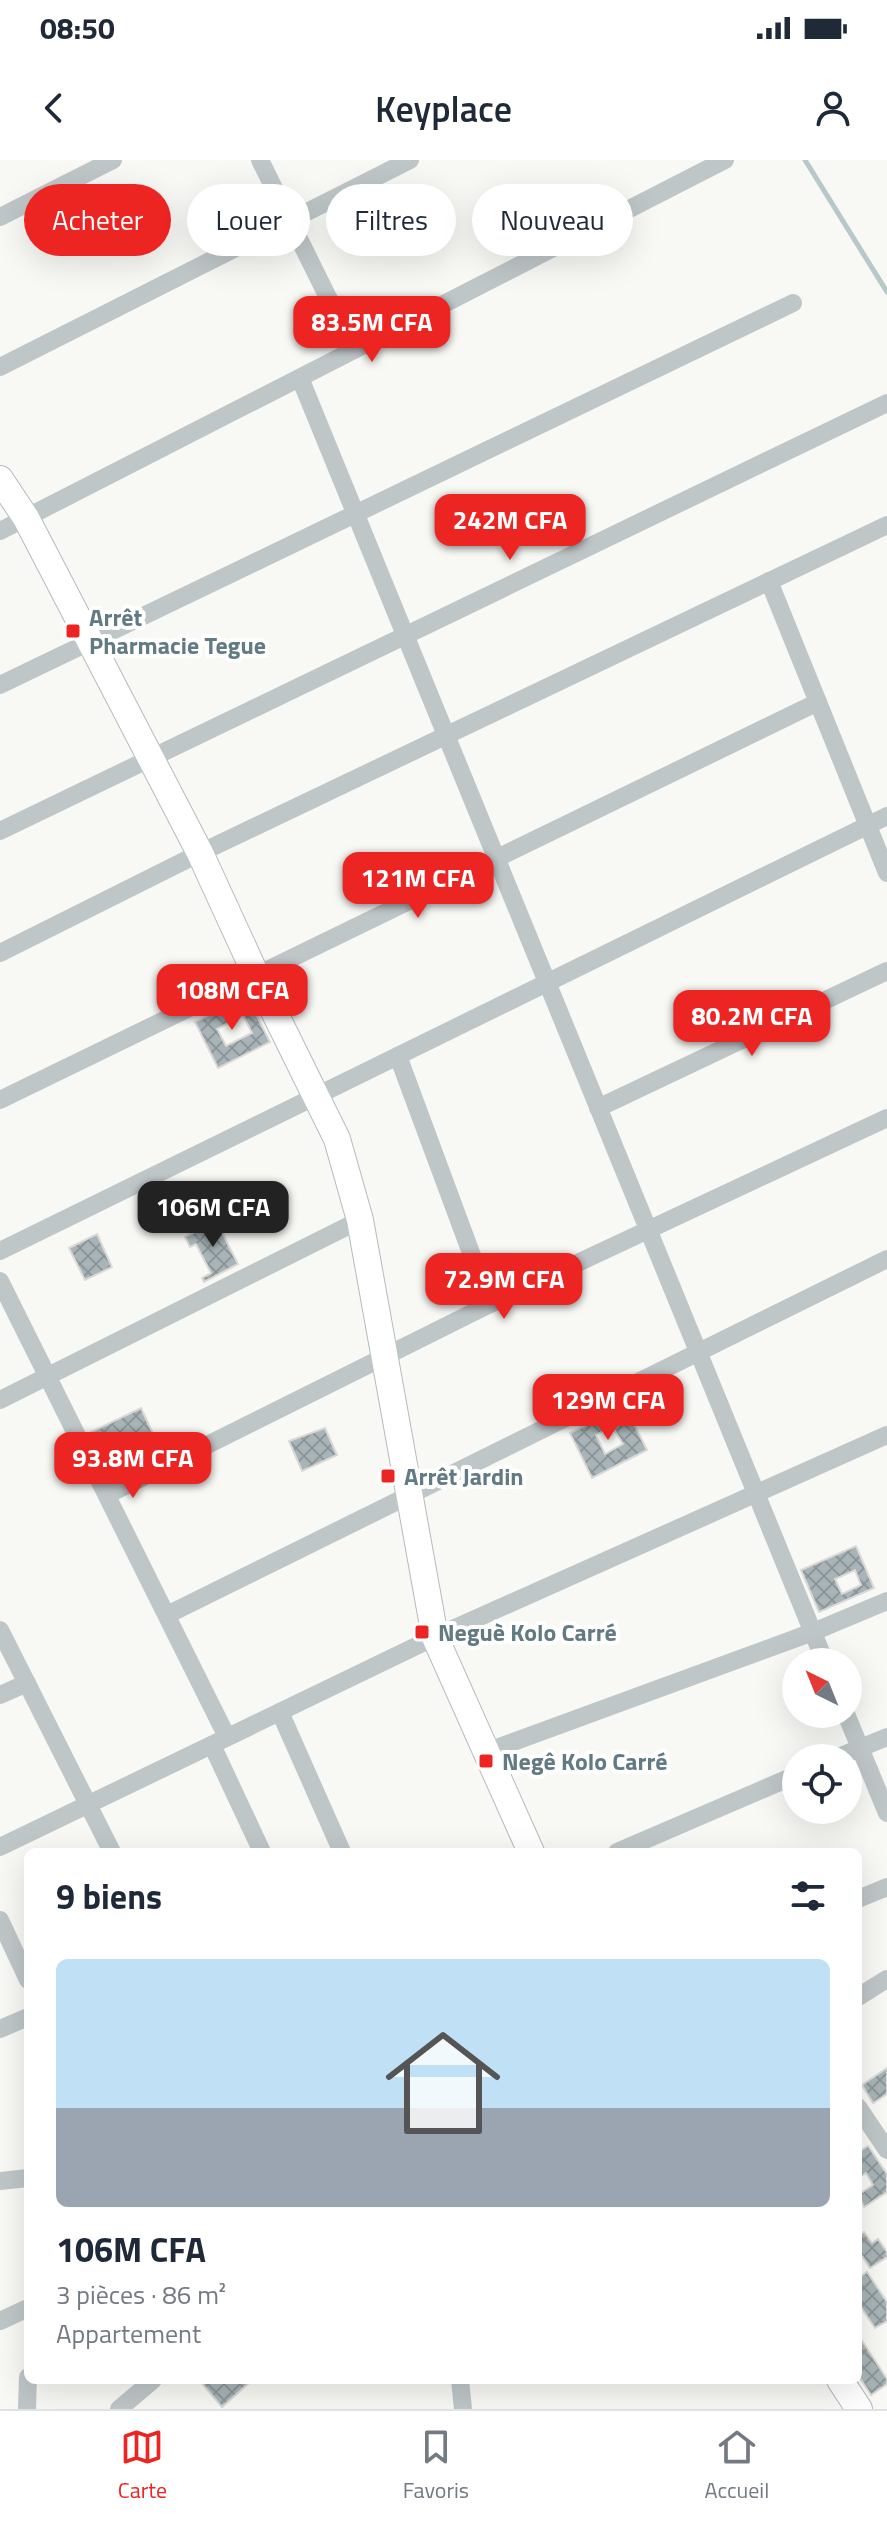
<!DOCTYPE html>
<html lang="fr">
<meta charset="utf-8">
<style>
:root{--surface:#fff;--page:#f2f2f3;--text:#1f2937;--muted:#747a83;--line:#e0e1e3;--accent:#ec2422}
body{margin:0;font-family:"Titillium Web",sans-serif;background:var(--page);color:var(--text);height:100vh;display:flex;flex-direction:column;font-size:30px;white-space:nowrap}
*{box-sizing:border-box;margin:0}
p{font-size:26px;color:var(--muted)}
.icon{flex:none;width:44px;height:44px;fill:none;stroke:currentColor;stroke-width:2;stroke-linecap:round;stroke-linejoin:round}
.map{position:relative;flex:1;overflow:hidden}
.drawer{position:absolute;left:24px;top:1688px;width:838px;height:536px;display:flex;flex-direction:column;background:var(--surface);border-radius:12px;box-shadow:0 8px 32px #0002}
.drawer>*{flex:none}
.guide{position:absolute;left:24px;top:24px;width:840px;height:72px;display:flex;gap:16px}
.needle{width:52px;rotate:317deg}
.fabs{position:absolute;left:782px;top:1488px;display:grid;gap:16px}
.fabs a{display:grid;place-items:center;width:80px;height:80px;border-radius:50%;background:var(--surface);box-shadow:0 8px 32px #0002;font-size:40px}
.price{position:absolute;translate:-50% -68px;padding:0 18px;border-radius:16px;background:var(--accent);color:#fff;font-size:26px;line-height:52px;filter:drop-shadow(0 2px 4px #0008)}
.price::after{content:'';position:absolute;left:50%;top:48px;width:24px;height:18px;margin-left:-12px;background:inherit;clip-path:polygon(0 0,100% 0,50% 100%)}
.price.selected{background:#222;color:#fff}
ul{padding:0;list-style:none}
li{display:grid;align-content:center;gap:16px;height:424px;padding:0 32px}
li+li{border-top:2px solid var(--line)}
li span{display:grid;place-items:center;height:248px;border-radius:12px;color:#555}
li>.icon{margin-inline-start:auto}
span .icon{width:144px;height:144px;fill:#fffc;stroke-width:1}
li b{font-size:34px}
h2{display:flex;justify-content:space-between;align-items:center;height:96px;padding:0 32px;font-size:34px}
.tag{padding:0 28px;border-radius:36px;background:var(--surface);box-shadow:0 8px 32px #0002;font-size:28px;line-height:72px}
.tag.selected{background:var(--accent);color:#fff}
.status{display:flex;justify-content:space-between;align-items:center;height:56px;padding:0 40px;background:var(--surface);direction:ltr}
.status svg{height:22px;fill:currentColor}
header{display:flex;justify-content:space-between;align-items:center;height:104px;padding:0 32px;background:var(--surface);font-size:36px;font-weight:600}
.dock{display:flex;justify-content:space-around;align-items:center;height:112px;border-top:2px solid var(--line);background:var(--surface);font-size:22px;color:var(--muted)}
.dock a{display:grid;justify-items:center;gap:4px}
.dock .selected{color:var(--accent)}
.map>svg:first-child{display:block}
.lines{fill:none;stroke-linecap:round;stroke-linejoin:round}
.stream{stroke:#b6c8c9;stroke-width:5}
.building{fill:url(#building-cross-hatch);stroke:#dad9d8;stroke-width:2;fill-rule:evenodd}
.secondary-casing{stroke:#b3bcbf;stroke-width:28}
.street{stroke:#bfc6c8;stroke-width:18}
.secondary{stroke:#fff;stroke-width:26}
.poi-dot{fill:#ec2422;stroke:#fff;stroke-width:3}
.labels{text-anchor:middle;dominant-baseline:central;stroke-width:8;stroke-linejoin:round;paint-order:stroke}
.poi-label{font-size:24px;font-weight:bold;fill:#627a82;stroke:#fff;text-anchor:start}
</style>
<div class="status"><b>08:50</b><svg viewBox="0 0 49 12"><path d="M0 12V9h3v3zM5 12V6h3v6zM10 12V3h3v9zM15 12V0h3v12zM26 1h20v11H26zM47 4h2v5h-2z"/></svg></div>
<header><svg class="icon" aria-label="back" viewBox="0 0 24 24"><path d="M15 5l-7 7 7 7"/></svg>Keyplace<svg class="icon" aria-label="person" viewBox="0 0 24 24"><circle cx="12" cy="8" r="4"/><path d="M4 21q1-7 8-7t8 7"/></svg></header>
<div class="map">
<svg width="887" height="2249" viewBox="0 0 887 2249">
<defs>
<pattern id="building-cross-hatch" width="8" height="8" patternUnits="userSpaceOnUse" patternTransform="scale(2)"><rect width="8" height="8" fill="#a8b4b7"/><path d="M0 0l8 8M0 8l8-8" fill="none" stroke="#8c979a"/></pattern>
</defs>
<rect width="100%" height="100%" fill="#f8f8f5"/>
<g class="lines">
<!-- stream -->
<polyline class="stream" points="805,0 887,132"/>
</g>
<!-- building -->
<g class="building">
<path d="M 247,837 L 270,882 L 218,908 L 195,862 ZM 243,855 L 252,873 L 226,886 L 217,869 Z"/>
<polygon points="209,1023 224,1051 191,1068 177,1041"/>
<polygon points="216,1061 238,1104 204,1122 202,1118 211,1113 196,1084 190,1087 185,1077"/>
<polygon points="97,1074 112,1107 85,1120 69,1088"/>
<path d="M 625,1246 L 647,1290 L 592,1318 L 570,1273 ZM 612,1266 L 623,1284 L 605,1294 L 596,1275 Z"/>
<polygon points="141,1248 162,1293 144,1301 132,1276 118,1283 130,1308 113,1317 91,1272"/>
<polygon points="325,1268 337,1295 302,1311 289,1281"/>
<path d="M 856,1386 L 874,1428 L 819,1452 L 801,1410 ZM 855,1410 L 861,1425 L 842,1434 L 835,1419 Z"/>
<polygon points="887,1908 887,1934 873,1943 862,1925"/>
<polygon points="868,1986 887,2014 887,2032 864,2047 858,2035 873,2025 866,2013 858,2018 858,1992"/>
<polygon points="864,2072 872,2083 878,2079 887,2092 887,2097 870,2108 858,2090 858,2075"/>
<polygon points="867,2112 887,2142 887,2161 875,2168 860,2146 858,2147 858,2118"/>
<polygon points="861,2179 887,2219 887,2224 871,2235 858,2215 858,2181"/>
<polygon points="199,2220 246,2220 249,2223 222,2247"/>
</g>
<g class="lines">
<!-- secondary casing -->
<g class="secondary-casing">
<g id="secondary">
<polyline points="0,319 26,358 200,693 256,815 337,979 360,1060 435,1477 531,1692"/>
<polyline points="840,2220 859,2249"/>
</g>
</g>
<!-- street -->
<g class="street">
<polyline points="260,0 354,190"/>
<polyline points="0,57 113,0"/>
<polyline points="0,207 410,0"/>
<polyline points="300,218 825,1502"/>
<polyline points="0,371 725,0"/>
<polyline points="769,421 887,713"/>
<polyline points="0,525 793,143"/>
<polyline points="0,671 887,243"/>
<polyline points="0,793 200,693 887,365"/>
<polyline points="398,896 490,1144"/>
<polyline points="0,940 818,542"/>
<polyline points="598,948 887,811"/>
<polyline points="0,1091 887,656"/>
<polyline points="0,1121 227,1577"/>
<polyline points="0,1240 360,1060"/>
<polyline points="107,1335 490,1144 887,958"/>
<polyline points="167,1455 887,1099"/>
<polyline points="0,1470 112,1692"/>
<polyline points="0,1535 27,1523"/>
<polyline points="280,1552 342,1692"/>
<polyline points="846,1554 887,1653"/>
<polyline points="212,1585 262,1692"/>
<polyline points="486,1592 813,1472 887,1441"/>
<polyline points="836,1598 887,1577"/>
<polyline points="0,1687 435,1477 887,1275"/>
<polyline points="617,1692 796,1615"/>
<polyline points="858,1739 887,1727"/>
<polyline points="0,1760 28,1820"/>
<polyline points="858,1837 887,1819"/>
<polyline points="0,1869 28,1857"/>
<polyline points="858,1947 887,1990"/>
<polyline points="0,2021 28,2018"/>
<polyline points="0,2161 28,2148"/>
<polyline points="460,2220 463,2249"/>
<polyline points="27,2249 28,2217"/>
<polyline points="119,2249 153,2220"/>
</g>
<!-- secondary -->
<use href="#secondary" class="secondary"/>
</g>
<!-- markers -->
<g class="poi-dot">
<rect x="65" y="463" width="16" height="16" rx="4"/>
<rect x="380" y="1308" width="16" height="16" rx="4"/>
<rect x="414" y="1464" width="16" height="16" rx="4"/>
<rect x="478" y="1593" width="16" height="16" rx="4"/>
</g>
<g class="labels">
<!-- poi labels -->
<g class="poi-label">
<text x="89" y="457">Arrêt<tspan x="89" dy="28">Pharmacie Tegue</tspan></text>
<text x="404" y="1316">Arrêt Jardin</text>
<text x="438" y="1472">Neguè Kolo Carré</text>
<text x="502" y="1601">Negê Kolo Carré</text>
</g>
</g>
</svg>
<div class="fabs">
<a><svg class="needle" viewBox="-14 -14 28 28"><path d="M0-13l5 13h-10z" fill="#e53935"/><path d="M0 13l5-13h-10z" fill="#747a83"/></svg></a>
<a><svg class="icon" aria-label="locate" viewBox="0 0 24 24"><circle cx="12" cy="12" r="6"/><path d="M12 2v4M12 18v4M2 12h4M18 12h4"/></svg></a>
</div>
<b class="price" style="left:372px;top:204px">83.5M CFA</b>
<b class="price" style="left:510px;top:402px">242M CFA</b>
<b class="price" style="left:418px;top:760px">121M CFA</b>
<b class="price" style="left:232px;top:872px">108M CFA</b>
<b class="price" style="left:752px;top:898px">80.2M CFA</b>
<b class="price selected" style="left:213px;top:1089px">106M CFA</b>
<b class="price" style="left:504px;top:1161px">72.9M CFA</b>
<b class="price" style="left:608px;top:1282px">129M CFA</b>
<b class="price" style="left:133px;top:1340px">93.8M CFA</b>
<div class="guide">
<a class="tag selected">Acheter</a>
<a class="tag">Louer</a>
<a class="tag">Filtres</a>
<a class="tag">Nouveau</a>
</div>
<section class="drawer">
<h2>9 biens<svg class="icon" aria-label="filters" viewBox="0 0 24 24"><path d="M4 7h16M4 17h16"/><circle cx="9" cy="7" r="2"/><circle cx="15" cy="17" r="2"/></svg></h2>
<ul>
<li><span style="background:linear-gradient(#bfe0f5 60%,#9aa5b1 0)"><svg class="icon" aria-label="home" viewBox="0 0 24 24"><path d="M3 11l9-7 9 7M6 9v11h12V9"/></svg></span><div><b>106M CFA</b><p>3 pièces · 86 m²</p><p>Appartement</p></div></li>
</ul>
</section>
</div>
<nav class="dock">
<a class="selected"><svg class="icon" aria-label="map" viewBox="0 0 24 24"><path d="M3 6l6-2 6 2 6-2v14l-6 2-6-2-6 2zM9 4v14M15 6v14"/></svg>Carte</a>
<a><svg class="icon" aria-label="saved" viewBox="0 0 24 24"><path d="M7 4h10v16l-5-4-5 4z"/></svg>Favoris</a>
<a><svg class="icon" aria-label="home" viewBox="0 0 24 24"><path d="M3 11l9-7 9 7M6 9v11h12V9"/></svg>Accueil</a>
</nav>
